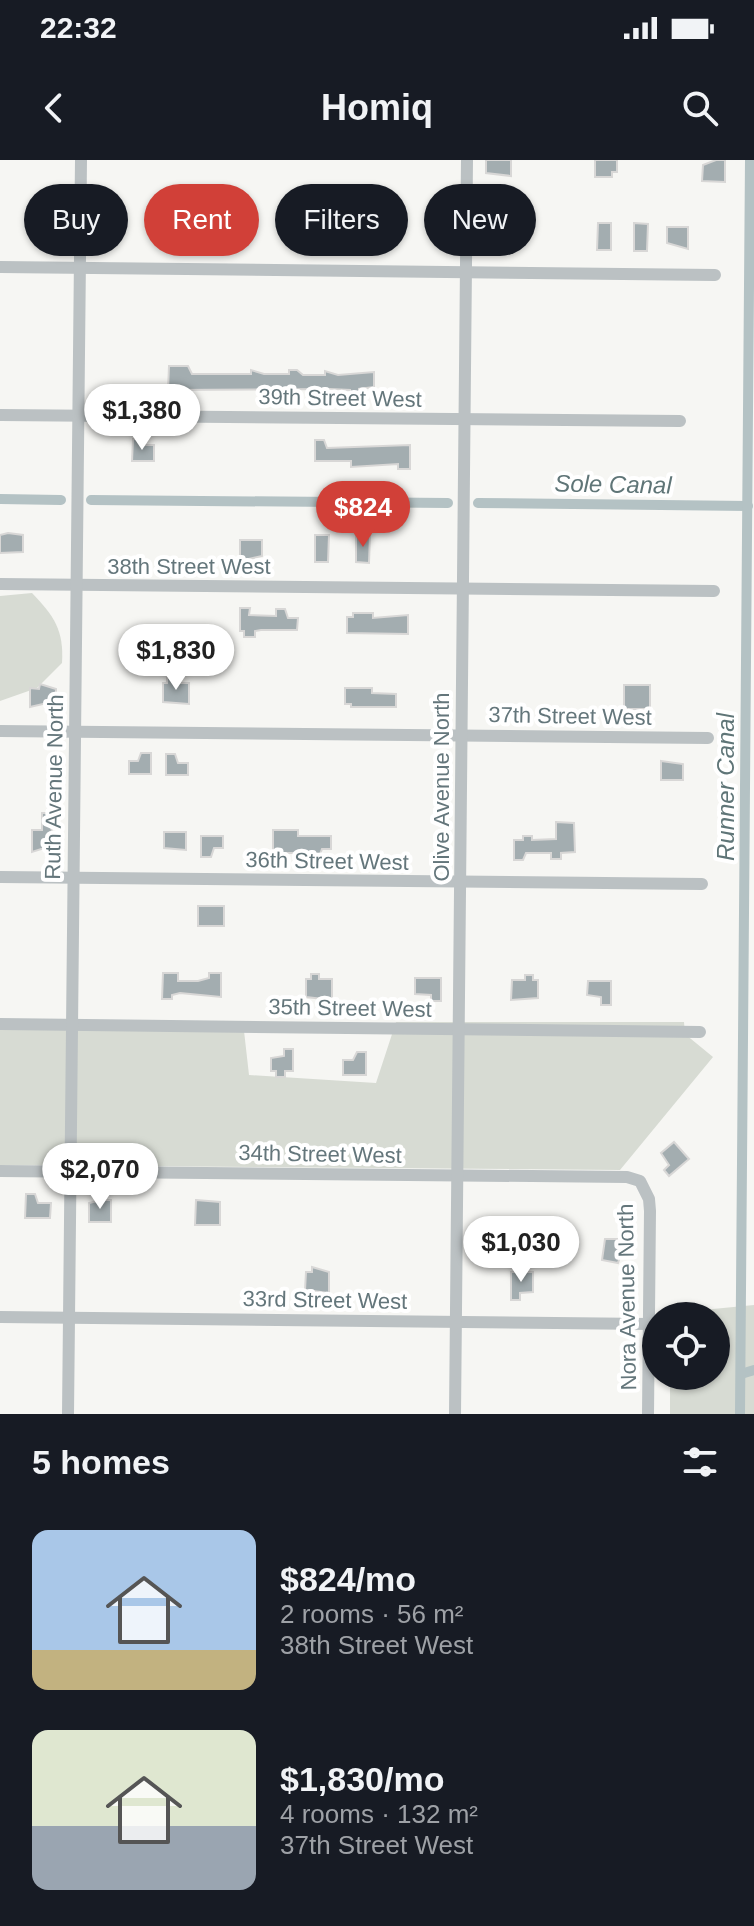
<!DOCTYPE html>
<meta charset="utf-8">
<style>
:root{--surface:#171b24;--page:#242831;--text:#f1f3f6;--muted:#9ea1a6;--accent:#d14038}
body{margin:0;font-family:Arial,sans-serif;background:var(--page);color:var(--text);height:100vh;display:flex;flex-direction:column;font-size:30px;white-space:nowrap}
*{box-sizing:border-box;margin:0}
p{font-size:26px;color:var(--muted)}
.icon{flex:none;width:44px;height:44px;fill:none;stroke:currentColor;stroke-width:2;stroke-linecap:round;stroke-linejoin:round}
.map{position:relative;height:1254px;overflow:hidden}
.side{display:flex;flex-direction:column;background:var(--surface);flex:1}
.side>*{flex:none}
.top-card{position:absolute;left:24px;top:24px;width:706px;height:72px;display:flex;gap:16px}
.controls{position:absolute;left:642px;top:1142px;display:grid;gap:16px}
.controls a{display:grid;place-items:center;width:88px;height:88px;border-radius:50%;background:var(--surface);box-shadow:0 2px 6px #0004;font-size:40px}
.price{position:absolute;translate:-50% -68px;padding:0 18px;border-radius:28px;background:#fff;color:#222;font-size:26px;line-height:52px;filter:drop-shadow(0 2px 4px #0008)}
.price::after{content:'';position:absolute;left:50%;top:48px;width:24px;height:18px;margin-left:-12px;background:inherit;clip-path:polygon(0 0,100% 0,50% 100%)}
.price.active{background:var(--accent);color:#fff}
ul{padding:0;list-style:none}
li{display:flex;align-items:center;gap:24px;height:200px;padding:0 32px}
li span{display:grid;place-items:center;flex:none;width:224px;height:160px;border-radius:16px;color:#555}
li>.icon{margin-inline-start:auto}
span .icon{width:96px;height:96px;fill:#fffc;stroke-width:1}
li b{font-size:34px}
h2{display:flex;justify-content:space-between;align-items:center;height:96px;padding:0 32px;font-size:34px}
.pill{padding:0 28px;border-radius:36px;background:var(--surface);box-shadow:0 2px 6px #0004;font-size:28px;line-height:72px}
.pill.active{background:var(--accent);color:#fff}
.status{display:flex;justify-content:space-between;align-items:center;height:56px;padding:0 40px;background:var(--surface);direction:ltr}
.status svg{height:22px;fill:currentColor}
header{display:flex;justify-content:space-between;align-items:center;height:104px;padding:0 32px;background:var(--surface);font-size:36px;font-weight:600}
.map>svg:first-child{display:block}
.green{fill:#d7dbd3}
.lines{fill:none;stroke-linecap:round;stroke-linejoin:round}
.canal{stroke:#b4c2c4;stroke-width:10}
.building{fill:#a3adb0;stroke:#d8d7d6;stroke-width:2}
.minor{stroke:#bbc1c3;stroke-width:12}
.labels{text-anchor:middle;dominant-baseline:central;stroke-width:8;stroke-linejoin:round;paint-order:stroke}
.street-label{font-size:22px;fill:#64767b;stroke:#fff}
.water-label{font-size:24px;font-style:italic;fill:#5f7577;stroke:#fff}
</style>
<div class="status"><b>22:32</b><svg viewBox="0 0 49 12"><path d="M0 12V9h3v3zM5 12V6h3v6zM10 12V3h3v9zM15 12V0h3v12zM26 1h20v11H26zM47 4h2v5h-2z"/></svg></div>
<header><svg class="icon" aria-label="back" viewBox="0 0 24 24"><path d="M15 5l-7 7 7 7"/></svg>Homiq<svg class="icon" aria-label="search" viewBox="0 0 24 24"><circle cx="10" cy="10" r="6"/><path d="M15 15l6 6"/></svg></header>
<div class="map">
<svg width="754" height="1254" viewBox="0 0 754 1254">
<rect width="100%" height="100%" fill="#f6f6f3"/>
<!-- green -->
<g class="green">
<path d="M 32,433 C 54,456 64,470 62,503 L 37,528 L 0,541 L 0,436 Z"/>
<polygon points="243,862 249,915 376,923 396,862 684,862 685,874 713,897 620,1010 0,1005 0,864"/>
<polygon points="754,1145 754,1254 670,1254 670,1216 716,1216 716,1156 680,1156 682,1152"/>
</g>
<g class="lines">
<!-- canal -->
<g class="canal">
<polyline points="0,339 61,340"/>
<polyline points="91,340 448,343"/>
<polyline points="478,343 748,346"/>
<polyline points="741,1214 754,1210"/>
<polyline points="740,1254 750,0"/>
</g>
</g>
<!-- building -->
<g class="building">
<polygon points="486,0 511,0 511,16 486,13"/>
<polygon points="595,0 617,0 617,12 612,12 612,17 595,17"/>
<polygon points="716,0 725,0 725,22 702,21 703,5"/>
<polygon points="598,63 611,63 611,90 597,90"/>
<polygon points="634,63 648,64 647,91 634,91"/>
<polygon points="667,67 688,67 688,89 667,83"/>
<polygon points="169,206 188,206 192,214 251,214 251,210 264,214 289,214 289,210 297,210 303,215 325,215 325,211 338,215 374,212 374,227 359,229 359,234 350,234 350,230 330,229 168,230"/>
<polygon points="133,279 142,279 142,285 154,285 154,301 132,301"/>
<polygon points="315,280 324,280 327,288 410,285 410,309 398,309 398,304 351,307 351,301 315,301"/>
<polygon points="8,373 23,375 23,392 0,393 0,375"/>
<polygon points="315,375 329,375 328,402 315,402"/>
<polygon points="356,375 370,375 369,403 356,402"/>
<polygon points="240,380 262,380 262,396 240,401"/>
<polygon points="240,448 250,448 249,455 276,456 276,449 285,449 288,458 298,458 297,470 261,470 255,471 255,477 244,477 244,471 240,471"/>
<polygon points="353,453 373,453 373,458 408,455 408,474 347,473 347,457 353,457"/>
<polygon points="167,518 175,518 175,523 189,523 189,544 163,542 163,523 167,523"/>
<polygon points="40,524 56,529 56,541 30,547 30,528 39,529"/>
<rect x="624" y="525" width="26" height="24"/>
<polygon points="345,528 372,528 372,533 396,534 396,547 351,547 351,544 345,544"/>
<polygon points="141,593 151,593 151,614 129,614 129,601 138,601"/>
<polygon points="166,594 175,594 178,603 188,603 188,615 166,615"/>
<polygon points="661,601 683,604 683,620 661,620"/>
<polygon points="42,653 49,653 54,685 32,692 32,670 42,670"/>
<polygon points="556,662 574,663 575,692 561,693 561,699 551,699 551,693 526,693 523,700 514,700 514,680 523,680 523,676 532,676 532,680 556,679"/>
<polygon points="273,670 298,670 298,676 331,676 331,689 322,689 319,697 309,697 309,693 279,693 279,690 273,690"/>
<polygon points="164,672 186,672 186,690 164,688"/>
<polygon points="201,676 223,676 223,688 214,688 211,697 201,697"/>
<rect x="198" y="746" width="26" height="20"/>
<polygon points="163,813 178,813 178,821 198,821 209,818 209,813 221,813 221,837 180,833 172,835 172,839 162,839"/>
<polygon points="311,814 319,814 319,819 332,819 332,840 306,837 306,819 311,819"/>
<polygon points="525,815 533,815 533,820 538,820 538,838 511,840 512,820 525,820"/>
<polygon points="415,818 441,818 441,841 431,841 431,835 415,834"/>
<polygon points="588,821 611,821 611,845 601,845 601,837 587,835"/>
<polygon points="284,889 293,889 293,911 285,911 285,917 276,917 276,911 271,911 271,898 284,896"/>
<polygon points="357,892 366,892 366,915 343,915 343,900 353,900"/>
<polygon points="674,982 689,999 669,1016 664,1010 669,1005 661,993"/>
<polygon points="26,1034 35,1034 38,1043 51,1043 50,1058 25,1058"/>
<polygon points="101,1040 111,1040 111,1062 89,1062 89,1043"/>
<polygon points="196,1040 220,1042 220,1065 195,1065"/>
<polygon points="605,1079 625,1079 618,1103 602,1100"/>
<polygon points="312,1107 329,1112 329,1133 305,1130 306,1112 312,1112"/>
<polygon points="511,1112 533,1112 533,1132 520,1133 520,1140 511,1140"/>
</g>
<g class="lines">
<!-- minor -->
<g class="minor">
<polyline points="0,107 715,115"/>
<polyline points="0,255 680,261"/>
<polyline points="0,424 714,431"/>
<polyline points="0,571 708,578"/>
<polyline points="0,717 702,724"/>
<polyline points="0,864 700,872"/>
<polyline points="0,1011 627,1017 640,1021 649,1039 650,1051 648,1254"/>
<polyline points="0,1157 649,1164"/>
<polyline points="68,1254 81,0"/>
<polyline points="455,1254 467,0"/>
</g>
</g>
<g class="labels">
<!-- street labels -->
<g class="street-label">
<text transform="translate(340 238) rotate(1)">39th Street West</text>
<text x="189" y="406">38th Street West</text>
<text transform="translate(570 556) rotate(1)">37th Street West</text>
<text transform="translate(54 627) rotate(-89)">Ruth Avenue North</text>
<text transform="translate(441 627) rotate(-90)">Olive Avenue North</text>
<text transform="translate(327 701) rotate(1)">36th Street West</text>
<text transform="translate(350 848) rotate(1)">35th Street West</text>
<text transform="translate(320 994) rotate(1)">34th Street West</text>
<text transform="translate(627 1137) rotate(-91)">Nora Avenue North</text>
<text transform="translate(325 1140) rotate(1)">33rd Street West</text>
</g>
<!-- water labels -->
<g class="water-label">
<text transform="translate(613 324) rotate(1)">Sole Canal</text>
<text transform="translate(725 627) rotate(-90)">Runner Canal</text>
</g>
</g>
</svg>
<div class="controls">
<a><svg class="icon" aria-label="locate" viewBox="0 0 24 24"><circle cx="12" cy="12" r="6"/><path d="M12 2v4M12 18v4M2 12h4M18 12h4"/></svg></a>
</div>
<b class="price" style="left:142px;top:292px">$1,380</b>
<b class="price active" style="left:363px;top:389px">$824</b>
<b class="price" style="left:176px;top:532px">$1,830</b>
<b class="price" style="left:100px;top:1051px">$2,070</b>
<b class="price" style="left:521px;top:1124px">$1,030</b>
<div class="top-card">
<a class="pill">Buy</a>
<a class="pill active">Rent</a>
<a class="pill">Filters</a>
<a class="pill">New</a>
</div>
</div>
<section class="side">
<h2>5 homes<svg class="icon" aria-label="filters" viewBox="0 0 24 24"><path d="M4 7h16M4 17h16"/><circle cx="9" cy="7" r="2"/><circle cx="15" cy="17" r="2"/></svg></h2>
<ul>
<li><span style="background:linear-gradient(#a9c7e8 75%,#c2b280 0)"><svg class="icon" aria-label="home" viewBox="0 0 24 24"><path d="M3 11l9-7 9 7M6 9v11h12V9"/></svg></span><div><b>$824/mo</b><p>2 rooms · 56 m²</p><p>38th Street West</p></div></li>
<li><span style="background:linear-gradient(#dfe7d0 60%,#9aa5b1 0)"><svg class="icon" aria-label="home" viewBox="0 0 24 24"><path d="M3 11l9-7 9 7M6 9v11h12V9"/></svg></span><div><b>$1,830/mo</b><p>4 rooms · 132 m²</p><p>37th Street West</p></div></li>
</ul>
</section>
